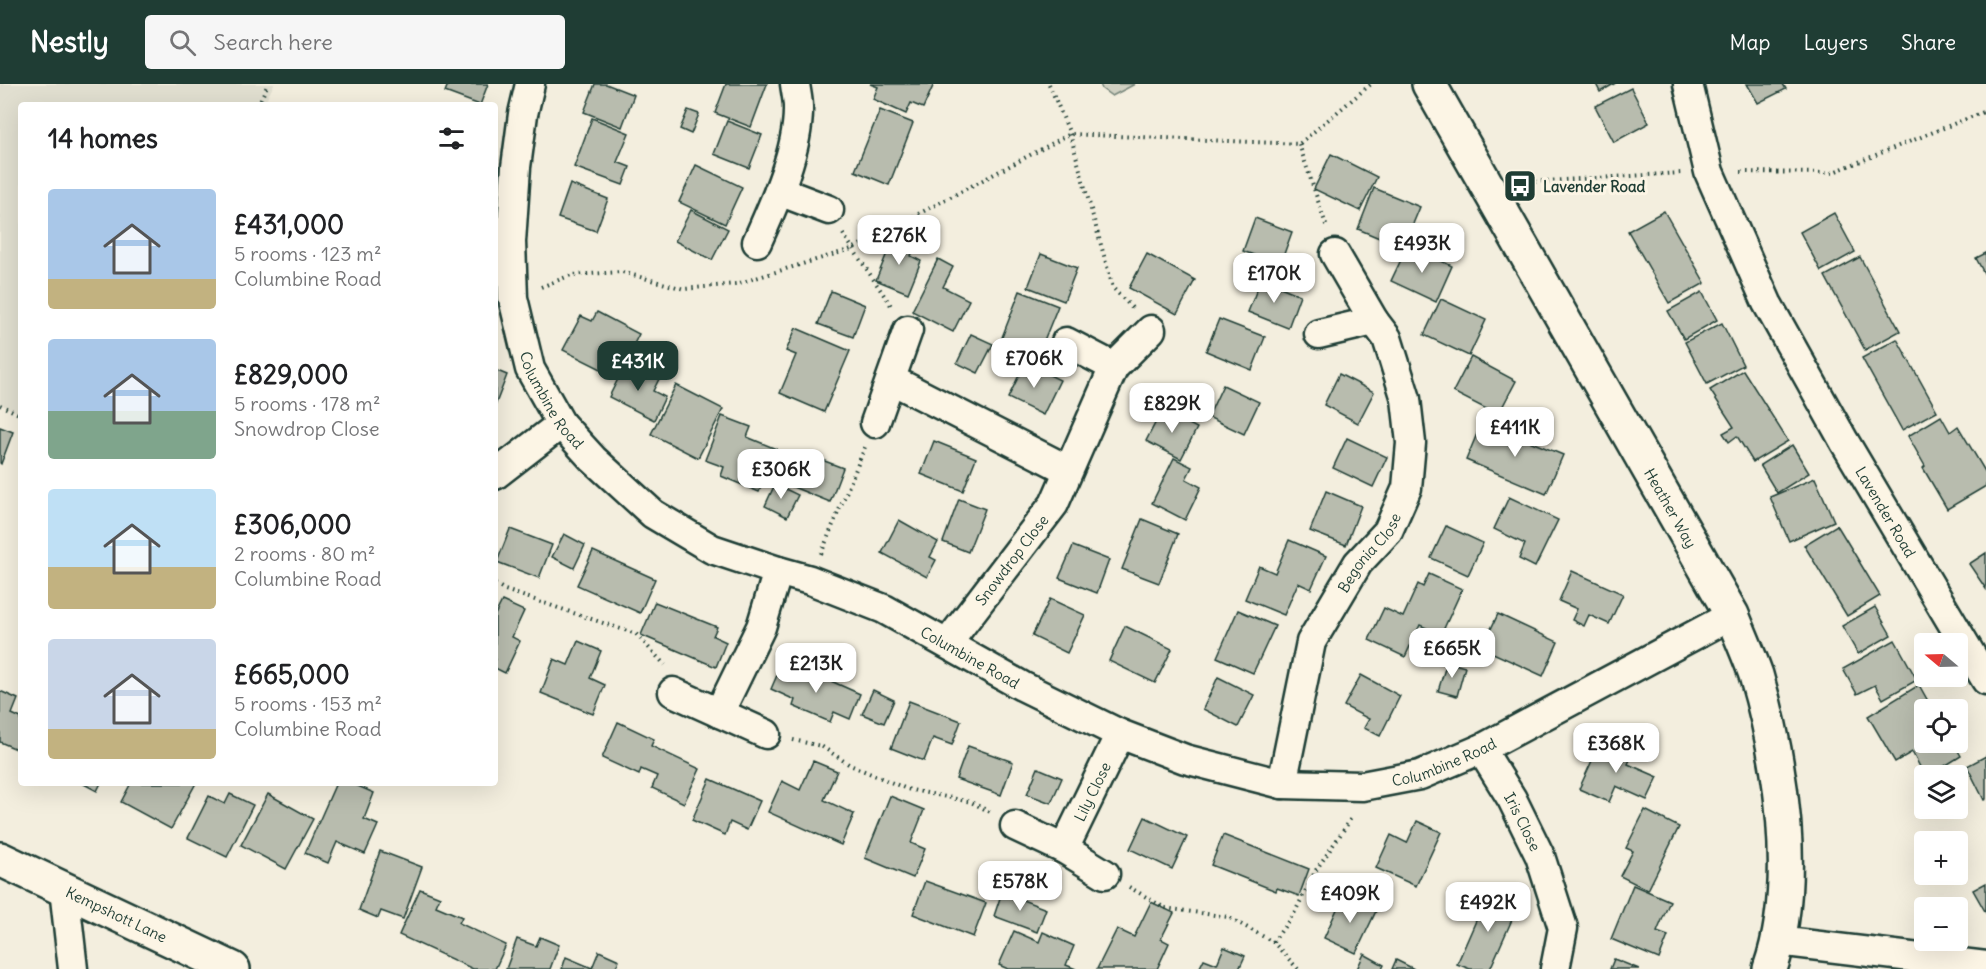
<!DOCTYPE html>
<meta charset="utf-8">
<style>
:root{--surface:#fff;--page:#f6f6f6;--text:#202124;--muted:#757577;--accent:#1f3d34}
body{margin:0;font-family:Delius,sans-serif;background:var(--page);color:var(--text);height:100vh;display:flex;flex-direction:column;font-size:22px;white-space:nowrap}
*{box-sizing:border-box;margin:0}
p{font-size:20px;color:var(--muted)}
.icon{flex:none;width:33px;height:33px;fill:none;stroke:currentColor;stroke-width:2;stroke-linecap:round;stroke-linejoin:round}
.map{position:relative;flex:1;overflow:hidden}
.details{position:absolute;left:18px;top:18px;width:480px;height:684px;display:flex;flex-direction:column;background:var(--surface);border-radius:6px;box-shadow:0 6px 24px #0002}
.details>*{flex:none}
.needle{width:39px;rotate:289deg}
.tools{position:absolute;left:1914px;top:549px;display:grid;gap:12px}
.tools a{display:grid;place-items:center;width:54px;height:54px;border-radius:6px;background:var(--surface);box-shadow:0 6px 24px #0002;font-size:30px}
.price{position:absolute;translate:-50% -51px;padding:0 14px;border-radius:12px;background:#fff;color:#222;font-size:20px;line-height:39px;filter:drop-shadow(0 2px 3px #0008)}
.price::after{content:'';position:absolute;left:50%;top:36px;width:18px;height:14px;margin-left:-9px;background:inherit;clip-path:polygon(0 0,100% 0,50% 100%)}
.price.current{background:var(--accent);color:#fff}
ul{padding:0;list-style:none}
li{display:flex;align-items:center;gap:18px;height:150px;padding:0 30px}
li span{display:grid;place-items:center;flex:none;width:168px;height:120px;border-radius:6px;color:#555}
li>.icon{margin-inline-start:auto}
span .icon{width:72px;height:72px;fill:#fffc;stroke-width:1}
li b{font-size:26px}
h2{display:flex;justify-content:space-between;align-items:center;height:72px;padding:0 30px;font-size:26px}
header{display:flex;align-items:center;gap:36px;box-sizing:border-box;height:84px;padding:0 30px;background:var(--accent);color:#fff}
header strong{font-size:28px}
nav{display:flex;gap:33px;margin-inline-start:auto;font-size:21px}
.search{width:420px;height:54px;background:var(--page);display:flex;align-items:center;gap:15px;box-sizing:border-box;padding:0 21px;border-radius:6px;color:var(--muted);font-size:22px}
.map>svg:first-child{display:block}
.built{fill:#e1dfd0}
.green{fill:#d0d1c2;stroke:#78877b;stroke-width:1.5}
.building{fill:#b8bcae;stroke:#1f3d34;stroke-width:1.5}
.lines{fill:none;stroke-linecap:round;stroke-linejoin:round}
.minor-casing{stroke:#1f3d34;stroke-width:33}
.tertiary-casing{stroke:#1f3d34;stroke-width:38}
.path{stroke:#1f3d34;stroke-width:4;stroke-dasharray:1.5 4.5;stroke-linecap:butt}
.minor{stroke:#fcf5e5;stroke-width:28}
.tertiary{stroke:#fcf5e5;stroke-width:33}
.labels{text-anchor:middle;dominant-baseline:central;stroke-width:6;stroke-linejoin:round;paint-order:stroke}
.poi-label{font-size:15px;font-weight:bold;fill:#1f3d34;stroke:#fcf5e5;text-anchor:start}
.street-label{font-size:15px;fill:#1f3d34;stroke:#fcf5e5}
</style>
<header>
<strong>Nestly</strong>
<div class="search"><svg class="icon" aria-label="search" viewBox="0 0 24 24"><circle cx="10" cy="10" r="6"/><path d="M15 15l6 6"/></svg>Search here</div>
<nav><a>Map</a><a>Layers</a><a>Share</a></nav>
</header>
<div class="map">
<svg width="1986" height="885" viewBox="0 0 1986 885">
<rect width="100%" height="100%" fill="#f3eede"/>
<filter id="ink" filterUnits="userSpaceOnUse"><feTurbulence type="fractalNoise" baseFrequency=".0167" numOctaves="2"/><feDisplacementMap in="SourceGraphic" scale="12" xChannelSelector="R" yChannelSelector="G"/><feConvolveMatrix kernelMatrix="1 2 1 2 8 2 1 2 1" color-interpolation-filters="sRGB"/></filter>
<g filter="url(#ink)">
<!-- built -->
<polygon class="built" points="0,0 274,0 264,21 21,21 21,330 0,320"/>
<!-- green -->
<polygon class="green" points="1100,0 1135,0 1112,12 1102,5"/>
<!-- building -->
<g class="building">
<polygon points="448,0 488,0 480,21 445,8"/>
<polygon points="595,0 606,0 634,11 622,43 584,28"/>
<polygon points="726,0 767,0 751,43 715,29"/>
<polygon points="870,0 934,0 923,24 911,19 906,30 873,15 878,3"/>
<polygon points="1596,0 1614,0 1600,8"/>
<polygon points="1747,0 1783,0 1786,5 1758,19"/>
<polygon points="1631,4 1649,39 1614,58 1595,22"/>
<polygon points="688,26 699,30 691,50 680,45"/>
<polygon points="880,26 913,39 889,101 855,87"/>
<polygon points="592,34 629,49 617,78 630,83 623,101 574,83"/>
<polygon points="727,37 762,51 749,84 714,70"/>
<polygon points="1331,70 1377,93 1360,127 1314,105"/>
<polygon points="696,81 742,103 725,140 679,118"/>
<polygon points="570,100 608,115 596,147 558,134"/>
<polygon points="1374,104 1420,123 1403,164 1358,145"/>
<polygon points="691,126 728,145 712,176 675,157"/>
<polygon points="1664,127 1705,199 1669,219 1628,147"/>
<polygon points="1834,129 1855,168 1821,187 1800,148"/>
<polygon points="1255,134 1292,148 1280,181 1243,167"/>
<polygon points="894,152 915,161 911,172 921,177 908,209 876,196"/>
<polygon points="1408,161 1452,182 1436,218 1391,197"/>
<polygon points="1986,169 1986,193 1976,174"/>
<polygon points="1041,170 1077,184 1064,217 1028,203"/>
<polygon points="1147,170 1195,196 1177,230 1129,204"/>
<polygon points="1860,173 1900,247 1865,266 1825,192"/>
<polygon points="938,175 953,183 943,203 969,216 953,248 912,227"/>
<polygon points="1261,195 1300,211 1288,244 1248,228"/>
<polygon points="831,207 865,221 853,253 818,240"/>
<polygon points="1020,207 1058,222 1036,276 999,261"/>
<polygon points="1702,208 1717,236 1684,255 1668,227"/>
<polygon points="1441,215 1486,236 1469,272 1424,251"/>
<polygon points="597,228 639,250 617,293 563,266 581,232 592,237"/>
<polygon points="1219,235 1265,253 1252,286 1206,267"/>
<polygon points="1722,239 1743,281 1707,300 1685,258"/>
<polygon points="796,244 850,267 824,328 780,309 796,271 786,267"/>
<polygon points="971,250 993,260 978,289 957,279"/>
<polygon points="1897,255 1937,327 1902,346 1862,274"/>
<polygon points="1471,273 1516,297 1498,331 1453,308"/>
<polygon points="626,279 659,295 653,307 665,313 654,336 609,313"/>
<polygon points="1025,279 1060,296 1043,331 1008,314"/>
<polygon points="495,286 507,291 495,322"/>
<polygon points="1743,286 1788,357 1753,378 1737,352 1729,358 1723,349 1734,343 1710,306"/>
<polygon points="1339,290 1374,308 1358,339 1324,321"/>
<polygon points="676,301 723,325 698,374 651,350"/>
<polygon points="1223,301 1259,318 1244,350 1208,333"/>
<polygon points="1162,326 1197,344 1181,375 1146,357"/>
<polygon points="722,332 751,343 747,353 776,365 759,408 721,392 724,383 705,376"/>
<polygon points="1941,332 1950,348 1958,342 1986,389 1986,402 1947,425 1923,384 1925,382 1908,352"/>
<polygon points="1493,342 1563,371 1546,410 1466,376 1479,345 1490,350"/>
<polygon points="0,343 13,348 1,380 0,379"/>
<polygon points="1347,354 1387,373 1373,403 1333,384"/>
<polygon points="934,357 976,374 963,407 921,390"/>
<polygon points="1792,361 1809,389 1777,409 1760,381"/>
<polygon points="801,368 843,384 830,418 788,401"/>
<polygon points="1174,374 1192,383 1186,395 1201,403 1185,436 1152,419"/>
<polygon points="1815,394 1834,437 1789,457 1770,413"/>
<polygon points="775,400 798,411 787,433 765,422"/>
<polygon points="1326,407 1361,422 1346,461 1310,447"/>
<polygon points="1509,413 1558,436 1535,483 1519,475 1525,460 1494,445"/>
<polygon points="959,415 985,425 968,468 943,458"/>
<polygon points="1142,435 1178,450 1159,499 1122,485"/>
<polygon points="899,436 938,458 930,473 936,476 927,493 882,469"/>
<polygon points="1837,441 1880,512 1847,532 1804,461"/>
<polygon points="1446,442 1483,459 1468,491 1431,474"/>
<polygon points="510,445 552,461 539,494 497,478"/>
<polygon points="564,450 585,461 574,484 552,473"/>
<polygon points="1289,456 1326,472 1311,505 1298,499 1284,531 1245,515 1259,482 1275,489"/>
<polygon points="1073,462 1109,476 1097,509 1059,494"/>
<polygon points="593,467 655,495 640,529 577,501"/>
<polygon points="1986,469 1986,505 1969,480"/>
<polygon points="1572,487 1623,510 1609,540 1589,531 1584,542 1572,536 1577,525 1559,517"/>
<polygon points="1429,490 1462,505 1441,551 1420,541 1405,573 1369,556 1384,524 1403,533 1418,500 1423,503"/>
<polygon points="1050,515 1085,531 1067,569 1032,552"/>
<polygon points="502,517 524,527 512,553 520,557 505,589 495,584 495,531"/>
<polygon points="655,518 717,543 713,552 726,558 716,583 641,551"/>
<polygon points="1875,523 1891,551 1858,570 1842,542"/>
<polygon points="1238,526 1275,542 1253,589 1217,573"/>
<polygon points="1498,530 1558,558 1543,592 1482,564"/>
<polygon points="1125,542 1172,565 1155,599 1109,577"/>
<polygon points="1895,556 1917,596 1883,615 1875,601 1857,610 1843,585"/>
<polygon points="578,557 601,567 590,594 605,601 593,630 541,609 554,575 568,581"/>
<polygon points="1447,578 1465,583 1457,612 1438,607"/>
<polygon points="781,582 808,594 811,588 860,610 850,635 834,628 830,638 793,622 795,616 771,605"/>
<polygon points="1361,591 1400,612 1380,652 1364,644 1369,635 1344,622"/>
<polygon points="1218,593 1254,611 1238,643 1203,625"/>
<polygon points="1919,601 1933,626 1924,626 1924,658 1953,658 1961,672 1943,683 1949,692 1925,692 1912,668 1895,678 1868,632"/>
<polygon points="873,606 894,616 884,639 862,630"/>
<polygon points="0,607 18,615 12,630 21,634 21,667 0,658"/>
<polygon points="909,617 961,637 952,661 933,654 924,677 891,664"/>
<polygon points="618,638 654,655 651,662 700,685 684,719 652,704 657,692 641,685 639,691 602,674"/>
<polygon points="1602,655 1633,669 1628,680 1658,693 1647,716 1616,702 1609,718 1579,705"/>
<polygon points="968,662 1013,678 1001,711 956,695"/>
<polygon points="1986,672 1986,715 1984,716 1967,682"/>
<polygon points="813,677 837,687 824,716 854,730 841,761 768,728 782,697 800,706"/>
<polygon points="1038,684 1062,694 1051,719 1027,710"/>
<polygon points="710,695 760,717 747,746 730,738 725,751 692,736"/>
<polygon points="82,699 101,699 97,707"/>
<polygon points="131,699 196,699 171,745 121,718"/>
<polygon points="336,699 351,699 374,709 364,735 378,741 365,770 337,758 328,779 305,769"/>
<polygon points="230,710 253,721 227,773 188,754 209,712 225,720"/>
<polygon points="268,710 313,735 286,785 241,761"/>
<polygon points="890,712 924,726 911,759 925,765 913,794 865,774"/>
<polygon points="1645,726 1679,743 1648,806 1620,792 1633,767 1626,764"/>
<polygon points="1145,733 1187,753 1172,785 1130,765"/>
<polygon points="1417,737 1441,748 1416,802 1376,784 1391,751 1407,759"/>
<polygon points="1223,751 1309,785 1299,812 1277,804 1276,807 1211,781"/>
<polygon points="380,767 422,783 403,835 381,827 378,834 359,826"/>
<polygon points="925,797 986,819 973,853 913,830"/>
<polygon points="1986,799 1986,829 1973,806"/>
<polygon points="1633,801 1670,817 1657,848 1668,852 1659,875 1611,855"/>
<polygon points="420,805 440,813 436,822 462,833 459,839 506,861 495,885 473,885 399,851"/>
<polygon points="1489,807 1519,820 1490,885 1470,885 1457,880"/>
<polygon points="1002,808 1046,825 1037,848 994,832"/>
<polygon points="1343,812 1376,827 1356,869 1324,854"/>
<polygon points="1151,818 1174,829 1161,855 1169,859 1157,885 1097,885 1117,845 1134,853"/>
<polygon points="1014,847 1039,858 1043,848 1074,862 1066,881 1076,885 1008,885 999,881"/>
<polygon points="540,853 559,861 550,885 506,885 517,855 536,862"/>
<polygon points="1224,863 1245,872 1239,885 1199,885 1204,875 1217,880"/>
<polygon points="599,867 619,876 615,885 562,885 566,873 592,884"/>
<polygon points="1364,870 1384,881 1382,885 1357,885"/>
<polygon points="1614,875 1639,885 1610,885"/>
<polygon points="1396,876 1414,885 1392,885"/>
</g>
<g class="lines">
<!-- minor casing -->
<g class="minor-casing">
<g id="minor">
<path id="s1" d="M 530,0 L 523,30 L 516,83 L 511,158 L 513,214 L 530,285 L 561,340 L 593,375 L 653,430 L 712,465 L 778,487 L 810,496 L 884,525 L 1022,602 L 1120,650 L 1185,675 L 1282,700 L 1362,702 L 1420,691 L 1481,665 L 1732,531"/>
<path id="s2" d="M 1688,0 L 1709,88 L 1767,219 L 1844,357 L 1986,596"/>
<polyline points="779,107 829,126"/>
<path d="M 757,158 C 774,120 799,66 798,23 C 798,16 796,8 795,0"/>
<polyline points="1319,250 1374,237"/>
<polyline points="1066,258 1114,283"/>
<polyline points="892,296 1068,386"/>
<polyline points="875,339 908,246"/>
<polyline points="495,391 561,340"/>
<path id="s3" d="M 947,560 L 1054,420 L 1114,283 L 1151,246"/>
<polyline points="673,608 766,650"/>
<polyline points="719,629 761,543 778,487"/>
<path id="s4" d="M 1481,665 L 1512,715 L 1540,772 L 1563,844 L 1555,885"/>
<path id="s5" d="M 1282,700 L 1311,558 L 1358,479 L 1388,447 L 1407,404 L 1411,359 L 1406,315 L 1387,254 L 1374,237 L 1335,170"/>
<polyline points="1015,742 1064,765 1105,790"/>
<path id="s6" d="M 1064,765 L 1120,650"/>
<polyline points="64,805 73,885"/>
<polyline points="1778,857 1986,882"/>
</g>
</g>
<!-- tertiary casing -->
<g class="tertiary-casing">
<g id="tertiary">
<path id="s7" d="M 1429,0 L 1732,531 C 1740,551 1749,571 1756,591 C 1781,676 1800,799 1770,885"/>
<path id="s8" d="M 0,775 L 233,885"/>
</g>
</g>
<!-- path -->
<g class="path">
<polyline points="1049,0 1070,50 1113,204 1133,225"/>
<polyline points="258,21 268,0"/>
<polyline points="1299,60 1327,144"/>
<polyline points="1741,88 1831,89 1986,27"/>
<polyline points="1529,98 1681,89"/>
<polyline points="843,150 892,223"/>
<polyline points="541,203 571,191 622,188 684,205 736,200 852,165 1070,50 1299,60 1371,0"/>
<polyline points="0,321 21,331"/>
<polyline points="821,470 865,363"/>
<polyline points="495,500 505,506 636,550 665,581"/>
<polyline points="793,656 821,662 850,681 907,705 971,718 992,729"/>
<polyline points="1129,803 1165,824 1228,833 1273,858 1298,885"/>
<polyline points="1273,858 1295,828 1316,786 1349,738 1352,731"/>
</g>
<!-- minor -->
<use href="#minor" class="minor"/>
<!-- tertiary -->
<use href="#tertiary" class="tertiary"/>
</g>
</g>
<!-- icons -->
<defs>
<g id="bus-square" transform="scale(1.725)"><rect x="-9" y="-9" width="18" height="18" rx="4" fill="#1f3d34" stroke="#fcf5e5"/><path d="M-5-6H5V4H4V6H2V4H-2V6H-4V4H-5ZM-3.5-4V0h7V-4ZM-3.5 1.2v1.5H-2V1.2ZM2 1.2v1.5H3.5V1.2Z" fill="#fff"/></g>
</defs>
<g fill-rule="evenodd">
<use href="#bus-square" x="1520" y="102"/>
</g>
<g class="labels">
<!-- poi labels -->
<g class="poi-label">
<text x="1543" y="102">Lavender Road</text>
</g>
<!-- street labels -->
<g class="street-label">
<text stroke="none"><textPath href="#s1" startOffset="326">Columbine Road</textPath></text>
<text stroke="none"><textPath href="#s7" startOffset="488">Heather Way</textPath></text>
<text stroke="none"><textPath href="#s2" startOffset="474">Lavender Road</textPath></text>
<text stroke="none"><textPath href="#s5" startOffset="252">Begonia Close</textPath></text>
<text stroke="none"><textPath href="#s3" startOffset="106">Snowdrop Close</textPath></text>
<text stroke="none"><textPath href="#s1" startOffset="830">Columbine Road</textPath></text>
<text stroke="none"><textPath href="#s1" startOffset="1334">Columbine Road</textPath></text>
<text stroke="none"><textPath href="#s6" startOffset="64">Lily Close</textPath></text>
<text stroke="none"><textPath href="#s4" startOffset="84">Iris Close</textPath></text>
<text stroke="none"><textPath href="#s8" startOffset="129">Kempshott Lane</textPath></text>
</g>
</g>
</svg>
<div class="tools">
<a><svg class="needle" viewBox="-14 -14 28 28"><path d="M0-13l5 13h-10z" fill="#e53935"/><path d="M0 13l5-13h-10z" fill="#757577"/></svg></a>
<a><svg class="icon" aria-label="locate" viewBox="0 0 24 24"><circle cx="12" cy="12" r="6"/><path d="M12 2v4M12 18v4M2 12h4M18 12h4"/></svg></a>
<a><svg class="icon" aria-label="layers" viewBox="0 0 24 24"><path d="M12 4l9 5-9 5-9-5zM3 14l9 5 9-5"/></svg></a>
<a>+</a>
<a>−</a>
</div>
<b class="price" style="left:899px;top:182px">£276K</b>
<b class="price" style="left:1422px;top:190px">£493K</b>
<b class="price" style="left:1274px;top:220px">£170K</b>
<b class="price" style="left:1034px;top:305px">£706K</b>
<b class="price current" style="left:638px;top:308px">£431K</b>
<b class="price" style="left:1172px;top:350px">£829K</b>
<b class="price" style="left:1515px;top:374px">£411K</b>
<b class="price" style="left:781px;top:416px">£306K</b>
<b class="price" style="left:1452px;top:595px">£665K</b>
<b class="price" style="left:816px;top:610px">£213K</b>
<b class="price" style="left:1616px;top:690px">£368K</b>
<b class="price" style="left:1020px;top:828px">£578K</b>
<b class="price" style="left:1350px;top:840px">£409K</b>
<b class="price" style="left:1488px;top:849px">£492K</b>
<section class="details">
<h2>14 homes<svg class="icon" aria-label="filters" viewBox="0 0 24 24"><path d="M4 7h16M4 17h16"/><circle cx="9" cy="7" r="2"/><circle cx="15" cy="17" r="2"/></svg></h2>
<ul>
<li><span style="background:linear-gradient(#a9c7e8 75%,#c2b280 0)"><svg class="icon" aria-label="home" viewBox="0 0 24 24"><path d="M3 11l9-7 9 7M6 9v11h12V9"/></svg></span><div><b>£431,000</b><p>5 rooms · 123 m²</p><p>Columbine Road</p></div></li>
<li><span style="background:linear-gradient(#a9c7e8 60%,#7fa58c 0)"><svg class="icon" aria-label="home" viewBox="0 0 24 24"><path d="M3 11l9-7 9 7M6 9v11h12V9"/></svg></span><div><b>£829,000</b><p>5 rooms · 178 m²</p><p>Snowdrop Close</p></div></li>
<li><span style="background:linear-gradient(#bfe0f5 65%,#c2b280 0)"><svg class="icon" aria-label="home" viewBox="0 0 24 24"><path d="M3 11l9-7 9 7M6 9v11h12V9"/></svg></span><div><b>£306,000</b><p>2 rooms · 80 m²</p><p>Columbine Road</p></div></li>
<li><span style="background:linear-gradient(#c9d6e8 75%,#c2b280 0)"><svg class="icon" aria-label="home" viewBox="0 0 24 24"><path d="M3 11l9-7 9 7M6 9v11h12V9"/></svg></span><div><b>£665,000</b><p>5 rooms · 153 m²</p><p>Columbine Road</p></div></li>
</ul>
</section>
</div>
